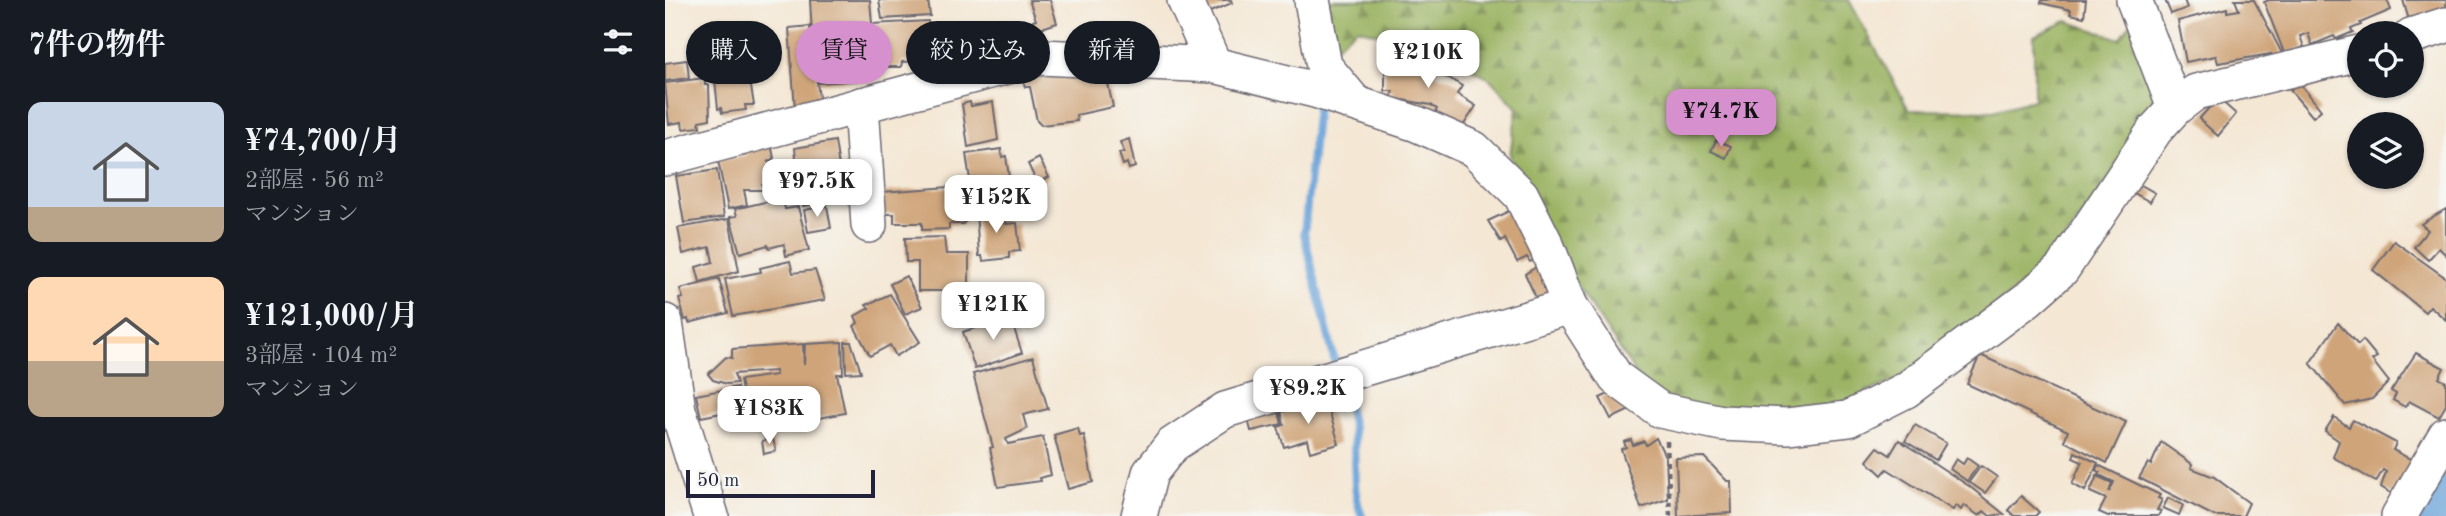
<!DOCTYPE html>
<html lang="ja">
<meta charset="utf-8">
<style>
:root{--surface:#171b24;--page:#20242c;--text:#f1f3f6;--muted:#9ea1a6;--accent:#d690ce}
body{margin:0;font-family:"Old Standard TT","Noto Serif JP",serif;background:var(--page);color:var(--text);height:100vh;display:flex;flex-direction:column;font-size:26px;white-space:nowrap}
*{box-sizing:border-box;margin:0}
p{font-size:23px;color:var(--muted)}
.icon{flex:none;width:38px;height:38px;fill:none;stroke:currentColor;stroke-width:2;stroke-linecap:round;stroke-linejoin:round}
.map{position:relative;flex:1;overflow:hidden}
.drawer{display:flex;flex-direction:column;background:var(--surface);width:665px}
.drawer>*{flex:none}
.banner{position:absolute;left:21px;top:21px;width:665px;height:63px;display:flex;gap:14px}
.tools{position:absolute;left:1682px;top:21px;display:grid;gap:14px}
.tools a{display:grid;place-items:center;width:77px;height:77px;border-radius:50%;background:var(--surface);box-shadow:0 2px 5px #0004;font-size:35px}
.scale{position:absolute;left:21px;bottom:18px;width:189px;box-sizing:border-box;padding-left:7px;border:4px solid #22223b;border-top:0;font-size:19px;line-height:24px;white-space:nowrap;color:#22223b;-webkit-text-stroke:5px #f6f6f2;paint-order:stroke}
.price{position:absolute;translate:-50% -60px;padding:0 16px;border-radius:14px;background:#fff;color:#222;font-size:23px;line-height:46px;filter:drop-shadow(0 2px 4px #0008)}
.price::after{content:'';position:absolute;left:50%;top:42px;width:21px;height:16px;margin-left:-10px;background:inherit;clip-path:polygon(0 0,100% 0,50% 100%)}
.price.on{background:var(--accent);color:#111}
ul{padding:0;list-style:none}
li{display:flex;align-items:center;gap:21px;height:175px;padding:0 28px}
li span{display:grid;place-items:center;flex:none;width:196px;height:140px;border-radius:14px;color:#555}
li>.icon{margin-inline-start:auto}
span .icon{width:84px;height:84px;fill:#fffc;stroke-width:1}
li b{font-size:30px}
h2{display:flex;justify-content:space-between;align-items:center;height:84px;padding:0 28px;font-size:30px}
.tag{padding:0 24px;border-radius:32px;background:var(--surface);box-shadow:0 2px 5px #0004;font-size:24px;line-height:63px}
.tag.on{background:var(--accent);color:#111}
main{display:flex;flex:1;min-height:0}
.map>svg:first-child{display:block}
.forest{fill:url(#forest-firs);stroke:#5f6b50;stroke-width:2}
.lines{fill:none;stroke-linecap:round;stroke-linejoin:round}
.stream{stroke:#69a3d9;stroke-width:8}
.river{stroke:#69a3d9;stroke-width:46}
.building{fill:#cfa479}
.minor-casing{stroke:#6c6771;stroke-width:38}
.path{stroke:#6c6771;stroke-width:4.5;stroke-dasharray:5 5;stroke-linecap:butt}
.minor{stroke:#fff;stroke-width:35}
</style>
<main>
<section class="drawer">
<h2>7件の物件<svg class="icon" aria-label="filters" viewBox="0 0 24 24"><path d="M4 7h16M4 17h16"/><circle cx="9" cy="7" r="2"/><circle cx="15" cy="17" r="2"/></svg></h2>
<ul>
<li><span style="background:linear-gradient(#c9d6e8 75%,#b9a48a 0)"><svg class="icon" aria-label="home" viewBox="0 0 24 24"><path d="M3 11l9-7 9 7M6 9v11h12V9"/></svg></span><div><b>¥74,700/月</b><p>2部屋 · 56 m²</p><p>マンション</p></div></li>
<li><span style="background:linear-gradient(#ffd9b3 60%,#b9a48a 0)"><svg class="icon" aria-label="home" viewBox="0 0 24 24"><path d="M3 11l9-7 9 7M6 9v11h12V9"/></svg></span><div><b>¥121,000/月</b><p>3部屋 · 104 m²</p><p>マンション</p></div></li>
</ul>
</section>
<div class="map">
<svg width="1781" height="516" viewBox="0 0 1781 516">
<defs>
<pattern id="forest-firs" width="22" height="20" patternUnits="userSpaceOnUse" patternTransform="scale(1.75)"><rect width="22" height="20" fill="#9cb465"/><path d="M5 1l3.5 6h-7zM16 11l3.5 6h-7z" fill="#7f9254"/></pattern>
</defs>
<rect width="100%" height="100%" fill="#f6f6f2"/>
<filter id="ink" filterUnits="userSpaceOnUse"><feTurbulence type="fractalNoise" baseFrequency=".0143" numOctaves="2"/><feDisplacementMap in="SourceGraphic" scale="14" xChannelSelector="R" yChannelSelector="G"/><feConvolveMatrix kernelMatrix="1 2 1 2 8 2 1 2 1" color-interpolation-filters="sRGB"/></filter>
<filter id="wash" filterUnits="userSpaceOnUse"><feTurbulence type="fractalNoise" baseFrequency=".00686" numOctaves="4" result="noise"/><feDisplacementMap in="SourceGraphic" scale="28" xChannelSelector="R" yChannelSelector="G"/><feGaussianBlur stdDeviation="1.57" result="paint"/><feColorMatrix in="noise" values="0 0 0 0 0 0 0 0 0 0 0 0 0 0 0 0 0 1.4 0 .05"/><feComposite in="paint" operator="in"/></filter>
<g filter="url(#wash)">
<rect width="100%" height="100%" fill="#f4e7d4"/>
<!-- forest -->
<polygon class="forest" points="654,0 1184,0 1244,110 1328,111 1369,100 1369,36 1402,21 1455,39 1469,19 1494,78 1480,129 1377,271 1241,376 1168,407 1019,408 981,389 868,219 845,156 852,108 825,79 775,50 692,28 667,50"/>
<g class="lines">
<!-- stream -->
<g class="stream">
<polyline points="652,105 639,234 671,367"/>
<path d="M 679,391 C 682,403 686,416 688,429 C 692,458 685,487 697,516"/>
</g>
<!-- river -->
<polyline class="river" points="1761,516 1781,481"/>
</g>
<g id="blocks">
<!-- building -->
<g class="building">
<polygon points="145,0 205,0 207,24 263,21 266,64 251,64 251,61 237,62 236,67 203,67 202,50 192,51 191,31 147,34"/>
<polygon points="214,0 263,0 265,16 217,19"/>
<polygon points="364,0 385,0 392,23 365,32 362,23 371,20"/>
<polygon points="532,0 566,0 567,3 538,15"/>
<polygon points="1377,0 1421,0 1419,17 1405,14 1406,10 1376,3"/>
<polygon points="1500,0 1519,0 1522,8 1506,14"/>
<polygon points="1570,0 1589,0 1618,55 1607,58 1606,54 1553,63 1551,56 1521,62 1513,21 1562,8 1562,12 1574,10"/>
<polygon points="1604,0 1722,0 1726,10 1695,23 1696,25 1686,29 1688,32 1671,39 1669,36 1647,45 1643,33 1635,36 1639,47 1620,55 1599,2"/>
<polygon points="1738,0 1781,0 1781,17 1746,27"/>
<polygon points="145,26 155,106 130,109 124,28"/>
<polygon points="190,34 194,80 154,83 150,37"/>
<polygon points="78,38 89,105 80,105 81,110 57,113 56,108 53,109 46,41"/>
<polygon points="733,58 770,66 771,75 784,78 797,86 792,94 811,106 796,129 770,113 772,109 766,105 726,98 728,91 720,91 720,69 726,68"/>
<polygon points="22,60 24,78 0,81 0,63"/>
<polygon points="440,70 448,107 411,115 412,121 376,125 372,121 365,87 360,87 357,75"/>
<polygon points="40,78 40,85 44,85 45,119 34,121 35,127 18,129 17,122 4,124 0,83"/>
<polygon points="1634,82 1656,110 1648,117 1625,90"/>
<polygon points="1553,98 1571,114 1553,136 1534,119"/>
<polygon points="305,102 306,106 328,102 333,140 303,147 297,104"/>
<polygon points="464,139 470,167 464,169 462,163 458,165 454,153 459,152 455,142"/>
<polygon points="1051,140 1066,146 1061,158 1046,151"/>
<polygon points="170,141 176,179 134,186 130,148"/>
<polygon points="106,144 109,158 102,162 110,161 113,177 97,185 98,190 79,190 82,205 63,209 53,161 82,155 81,149"/>
<polygon points="336,149 337,157 341,156 344,177 306,186 301,154"/>
<polygon points="374,158 384,177 372,183 363,164"/>
<polygon points="52,170 59,217 19,223 11,176"/>
<polygon points="1469,181 1490,193 1485,202 1464,190"/>
<polygon points="154,185 157,203 138,206 135,189"/>
<polygon points="298,186 301,220 298,224 284,224 284,229 257,230 257,223 229,223 229,214 217,214 217,192"/>
<polygon points="329,190 329,194 345,192 347,201 308,207 306,195"/>
<polygon points="113,199 118,200 120,209 133,207 144,250 121,256 119,244 104,248 103,245 75,253 65,217 72,216 70,209"/>
<polygon points="162,206 166,228 143,232 139,210"/>
<polygon points="338,208 341,224 352,223 355,251 344,252 344,258 318,261 317,256 314,256 311,211"/>
<polygon points="1781,209 1781,255 1774,248 1763,260 1749,247 1763,230 1756,224"/>
<polygon points="846,210 872,258 865,262 862,257 852,262 840,239 836,242 823,221"/>
<polygon points="64,219 74,271 35,282 31,267 48,262 45,247 18,254 13,228"/>
<polygon points="279,237 281,254 304,254 304,291 253,291 253,262 241,262 240,238"/>
<polygon points="1729,241 1781,278 1781,320 1765,306 1760,312 1708,270"/>
<polygon points="125,261 128,273 150,270 160,300 68,316 60,279 96,272 95,268"/>
<polygon points="873,266 889,298 873,302 860,274"/>
<polygon points="241,276 257,307 240,314 225,284"/>
<polygon points="54,279 63,313 24,323 23,319 20,320 14,299 18,298 15,289"/>
<polygon points="225,294 255,342 231,356 225,345 205,356 189,326 193,323 190,316 204,308 201,305"/>
<polygon points="345,316 357,353 310,369 298,332"/>
<polygon points="1673,323 1693,345 1698,340 1712,357 1707,360 1724,382 1707,399 1680,405 1645,363"/>
<polygon points="177,342 178,374 172,374 180,413 144,420 143,414 87,424 84,400 79,401 75,380 111,375 110,371 69,374 72,383 62,384 48,380 43,374 61,357 67,358 67,349 138,344 139,365 140,344"/>
<polygon points="180,342 186,342 196,372 181,373"/>
<polygon points="1751,353 1779,368 1774,378 1781,382 1781,405 1774,417 1744,401 1740,407 1728,400 1731,394 1726,391"/>
<polygon points="1315,355 1461,422 1442,463 1399,441 1403,431 1302,384"/>
<polygon points="368,357 383,409 358,415 362,429 341,439 343,444 378,437 386,475 375,478 376,481 333,487 325,448 328,447 308,374"/>
<polygon points="72,387 76,409 36,417 31,395"/>
<polygon points="948,392 969,408 946,419 935,398"/>
<polygon points="650,398 653,410 663,407 674,444 645,452 642,440 619,447 613,427 619,425 615,407"/>
<polygon points="613,408 617,424 586,431 582,415"/>
<polygon points="1669,417 1684,427 1688,420 1731,443 1728,450 1751,462 1727,494 1716,487 1721,472 1718,470 1711,482 1668,457 1674,441 1660,431"/>
<polygon points="1250,425 1281,443 1271,460 1240,441"/>
<polygon points="413,428 415,436 419,435 428,482 403,489 389,435"/>
<polygon points="991,438 1001,458 1003,499 976,508 956,449 961,447 959,442 966,440 968,445 979,441 981,445"/>
<polygon points="108,439 111,451 99,454 97,441"/>
<polygon points="1234,440 1304,486 1339,514 1325,516 1319,511 1314,516 1299,505 1296,510 1291,505 1288,510 1222,469 1217,475 1202,461 1213,447 1225,455"/>
<polygon points="1496,442 1527,464 1526,468 1549,477 1584,503 1578,516 1549,516 1474,478 1483,463 1486,465"/>
<polygon points="1410,452 1433,463 1420,491 1407,484 1417,462 1408,458"/>
<polygon points="1039,457 1062,481 1066,481 1067,513 1013,516 1011,458"/>
<polygon points="1302,458 1313,466 1302,481 1285,469 1291,459 1298,464"/>
<polygon points="1433,465 1495,495 1493,498 1497,500 1492,510 1496,511 1493,516 1443,516 1434,512 1441,499 1425,492 1432,476 1447,483 1444,492 1449,482 1434,475 1435,472 1431,470"/>
<polygon points="1316,466 1332,477 1320,493 1304,482"/>
<polygon points="1356,496 1374,512 1370,516 1349,516 1343,510"/>
<polygon points="1503,498 1518,505 1514,515 1498,508"/>
</g>
</g>
</g>
<g filter="url(#ink)">
<use href="#blocks" fill-opacity="0" stroke="#6c6771" stroke-width="2"/>
<g class="lines">
<!-- minor casing -->
<g class="minor-casing">
<g id="minor">
<polyline points="520,0 549,65"/>
<polyline points="647,0 659,66 690,103"/>
<polyline points="1469,0 1510,108"/>
<polyline points="1746,36 1781,25"/>
<polyline points="196,105 204,225"/>
<polyline points="0,158 376,57 549,65 650,90 752,124 809,149 856,195 882,247 905,306 951,378 995,410 1057,423 1122,426 1183,419 1241,390 1363,299 1397,269 1490,130 1510,108 1531,92 1694,53"/>
<polyline points="0,322 13,410 46,516"/>
<polyline points="474,516 485,473 507,445 560,410 905,306"/>
<polyline points="1734,516 1781,435"/>
</g>
</g>
<!-- path -->
<polyline class="path" points="1002,441 1005,516"/>
<!-- minor -->
<use href="#minor" class="minor"/>
</g>
</g>
</svg>
<div class="tools">
<a><svg class="icon" aria-label="locate" viewBox="0 0 24 24"><circle cx="12" cy="12" r="6"/><path d="M12 2v4M12 18v4M2 12h4M18 12h4"/></svg></a>
<a><svg class="icon" aria-label="layers" viewBox="0 0 24 24"><path d="M12 4l9 5-9 5-9-5zM3 14l9 5 9-5"/></svg></a>
</div>
<div class="scale">50 m</div>
<b class="price" style="left:763px;top:90px">¥210K</b>
<b class="price on" style="left:1056px;top:149px">¥74.7K</b>
<b class="price" style="left:152px;top:219px">¥97.5K</b>
<b class="price" style="left:331px;top:235px">¥152K</b>
<b class="price" style="left:328px;top:342px">¥121K</b>
<b class="price" style="left:643px;top:426px">¥89.2K</b>
<b class="price" style="left:104px;top:446px">¥183K</b>
<div class="banner">
<a class="tag">購入</a>
<a class="tag on">賃貸</a>
<a class="tag">絞り込み</a>
<a class="tag">新着</a>
</div>
</div>
</main>
